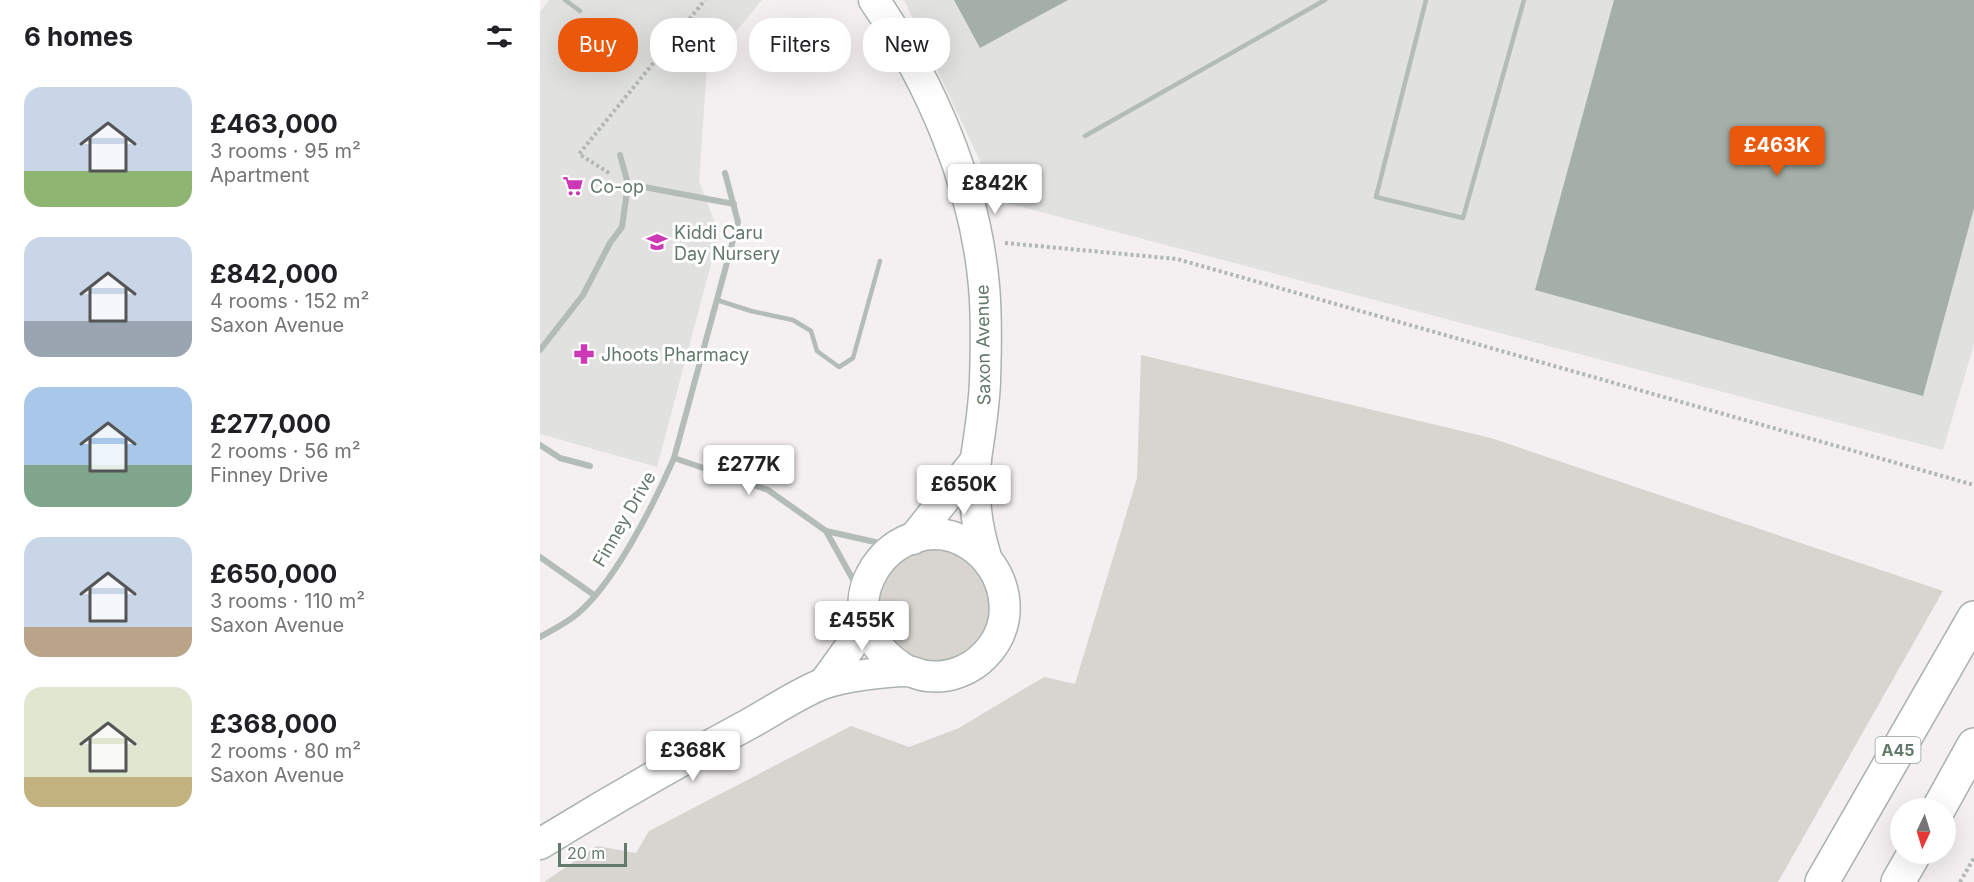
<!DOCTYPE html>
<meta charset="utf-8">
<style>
:root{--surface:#fff;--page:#f2f2f2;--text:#202124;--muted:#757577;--accent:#ea580c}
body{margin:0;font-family:Inter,sans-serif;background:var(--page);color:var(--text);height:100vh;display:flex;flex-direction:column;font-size:22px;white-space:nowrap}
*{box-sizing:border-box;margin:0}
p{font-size:20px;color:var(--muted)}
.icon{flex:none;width:33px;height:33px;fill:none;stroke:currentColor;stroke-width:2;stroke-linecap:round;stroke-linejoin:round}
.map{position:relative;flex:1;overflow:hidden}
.side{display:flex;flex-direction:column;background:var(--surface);width:540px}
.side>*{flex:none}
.guide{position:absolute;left:18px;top:18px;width:570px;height:54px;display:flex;gap:12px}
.needle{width:39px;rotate:184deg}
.buttons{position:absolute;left:1350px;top:798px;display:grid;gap:12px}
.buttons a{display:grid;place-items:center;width:66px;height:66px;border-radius:50%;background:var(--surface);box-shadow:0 6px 24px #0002;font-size:30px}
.scale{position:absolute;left:18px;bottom:15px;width:69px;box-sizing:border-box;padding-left:6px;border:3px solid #63796a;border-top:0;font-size:16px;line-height:21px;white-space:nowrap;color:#63796a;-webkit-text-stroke:4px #fff;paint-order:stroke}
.price{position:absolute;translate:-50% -51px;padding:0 14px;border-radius:6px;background:#fff;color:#222;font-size:20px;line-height:39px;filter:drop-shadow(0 2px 3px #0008)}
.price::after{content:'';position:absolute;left:50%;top:36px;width:18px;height:14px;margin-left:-9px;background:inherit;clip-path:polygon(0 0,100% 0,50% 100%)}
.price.current{background:var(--accent);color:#fff}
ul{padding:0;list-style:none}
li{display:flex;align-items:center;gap:18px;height:150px;padding:0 24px}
li span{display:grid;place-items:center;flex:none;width:168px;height:120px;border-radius:18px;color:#555}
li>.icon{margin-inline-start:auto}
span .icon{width:72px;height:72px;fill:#fffc;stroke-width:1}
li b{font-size:26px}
h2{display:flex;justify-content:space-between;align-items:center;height:72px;padding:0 24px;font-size:26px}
.chip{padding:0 21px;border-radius:24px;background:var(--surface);box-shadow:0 6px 24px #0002;font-size:21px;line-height:54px}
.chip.current{background:var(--accent);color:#fff}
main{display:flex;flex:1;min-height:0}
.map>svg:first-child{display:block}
.built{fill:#e1e1e0}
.green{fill:#d8d5d0}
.building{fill:#a3afa7}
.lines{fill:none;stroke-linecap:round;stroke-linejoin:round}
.secondary-casing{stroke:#aab3ad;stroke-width:33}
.highway-casing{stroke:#a9b0ac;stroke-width:36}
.path{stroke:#b1b7b3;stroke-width:4;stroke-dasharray:3 3;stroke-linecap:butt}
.lane{stroke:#b4bcb7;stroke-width:4.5}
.street{stroke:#b4bcb7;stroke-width:6}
.secondary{stroke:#fff;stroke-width:30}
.highway{stroke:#fff;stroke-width:33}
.labels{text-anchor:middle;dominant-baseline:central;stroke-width:6;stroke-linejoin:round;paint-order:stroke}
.shield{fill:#fff;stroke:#92a197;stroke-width:1.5}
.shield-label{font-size:16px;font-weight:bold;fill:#63796a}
.poi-label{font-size:18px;fill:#63796a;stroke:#fff;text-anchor:start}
.street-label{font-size:18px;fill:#63796a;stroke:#fff}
</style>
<main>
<section class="side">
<h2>6 homes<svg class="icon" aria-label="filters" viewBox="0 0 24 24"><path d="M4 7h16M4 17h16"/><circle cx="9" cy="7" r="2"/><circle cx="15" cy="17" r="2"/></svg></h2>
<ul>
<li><span style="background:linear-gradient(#c9d6e8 70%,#8fb573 0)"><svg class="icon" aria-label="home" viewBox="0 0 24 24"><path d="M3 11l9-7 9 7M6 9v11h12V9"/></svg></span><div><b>£463,000</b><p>3 rooms · 95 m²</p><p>Apartment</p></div></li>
<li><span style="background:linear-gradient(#c9d6e8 70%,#9aa5b1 0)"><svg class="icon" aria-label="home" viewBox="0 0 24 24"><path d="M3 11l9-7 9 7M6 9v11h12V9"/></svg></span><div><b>£842,000</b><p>4 rooms · 152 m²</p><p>Saxon Avenue</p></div></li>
<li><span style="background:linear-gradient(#a9c7e8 65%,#7fa58c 0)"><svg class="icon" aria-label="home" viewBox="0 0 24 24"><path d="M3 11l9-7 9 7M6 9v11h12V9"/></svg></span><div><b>£277,000</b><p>2 rooms · 56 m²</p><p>Finney Drive</p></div></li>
<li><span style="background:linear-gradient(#c9d6e8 75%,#b9a48a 0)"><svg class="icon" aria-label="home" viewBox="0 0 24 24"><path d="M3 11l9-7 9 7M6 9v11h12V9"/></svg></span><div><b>£650,000</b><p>3 rooms · 110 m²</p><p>Saxon Avenue</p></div></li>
<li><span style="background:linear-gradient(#dfe7d0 75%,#c2b280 0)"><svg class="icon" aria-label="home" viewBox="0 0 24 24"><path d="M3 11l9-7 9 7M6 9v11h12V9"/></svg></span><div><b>£368,000</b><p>2 rooms · 80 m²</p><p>Saxon Avenue</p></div></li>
</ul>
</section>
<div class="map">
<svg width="1434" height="882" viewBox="0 0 1434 882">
<rect width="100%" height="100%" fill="#f4f0f1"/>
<!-- built -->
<g class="built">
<polygon points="9,0 222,0 167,67 159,181 179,234 117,467 0,434 0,12"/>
<polygon points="364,0 1434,0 1434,344 1403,450 459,201"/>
</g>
<!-- green -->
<g class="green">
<polygon points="601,355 951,438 1403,591 1238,882 4,882 57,846 96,853 109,831 311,726 369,747 419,728 504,677 535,684 597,478"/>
<circle cx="394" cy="605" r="57"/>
</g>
<!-- building -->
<g class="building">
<polygon points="414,0 528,0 440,48"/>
<polygon points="1074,0 1434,0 1434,208 1383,396 995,290"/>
</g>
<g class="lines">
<!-- secondary casing -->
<g class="secondary-casing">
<g id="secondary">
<path d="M 334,0 C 391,83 435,184 444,286 C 447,318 446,350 445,381 C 444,408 440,432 436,458 C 432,492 436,525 446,557"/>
<polyline points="373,539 436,460"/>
<polyline points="284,683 310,647 324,615"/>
<path d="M 0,844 C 68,802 138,762 209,724 C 229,713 264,690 285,683 C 303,677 346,671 366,671 C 373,671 380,676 388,676 C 408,679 431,670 445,655 C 478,622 467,569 430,545 C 359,499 268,611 367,671"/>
</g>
</g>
<!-- highway casing -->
<g class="highway-casing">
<g id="highway">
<polyline points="1399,808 1434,745"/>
<polyline points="1282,882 1434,618"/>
<polyline points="1358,882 1374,854"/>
</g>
</g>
<!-- path -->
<g class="path">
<polyline points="69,173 39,154 165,0"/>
<polyline points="465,243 637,259 1434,485"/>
<polyline points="1420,882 1434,858"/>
</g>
<!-- lane -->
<g class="lane">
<polyline points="25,0 40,11"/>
<polyline points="886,0 836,197 923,218 984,0"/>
<polyline points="545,136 785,0"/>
<polyline points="177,300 211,311 253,320 271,331 277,351 299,367 313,358 340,261"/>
</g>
<!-- street -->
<g class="street">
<polyline points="88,184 194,204"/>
<polyline points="0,350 43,295 70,243 82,227 88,184 80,155"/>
<polyline points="0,445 20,458 50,466"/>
<polyline points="134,458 228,490 286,531 344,544"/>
<polyline points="286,531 316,585"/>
<polyline points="0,557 54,595"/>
<path d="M 0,637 C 11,631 22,625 32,618 C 72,589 114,504 134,458 L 198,222 L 185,173"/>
</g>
<!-- secondary -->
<use href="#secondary" class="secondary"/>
<!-- highway -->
<use href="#highway" class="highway"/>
</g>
<!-- icons -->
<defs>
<g id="supermarket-bare" transform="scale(1.62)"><path d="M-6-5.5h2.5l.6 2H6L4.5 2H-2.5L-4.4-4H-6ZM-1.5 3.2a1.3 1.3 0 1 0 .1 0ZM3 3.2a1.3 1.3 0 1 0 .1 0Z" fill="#cc38b6" stroke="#fff" stroke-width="2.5" paint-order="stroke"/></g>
<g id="school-bare" transform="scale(1.62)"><path d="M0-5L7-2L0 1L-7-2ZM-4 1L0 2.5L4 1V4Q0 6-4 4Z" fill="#cc38b6" stroke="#fff" stroke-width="2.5" paint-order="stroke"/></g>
<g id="pharmacy-bare" transform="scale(1.62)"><path d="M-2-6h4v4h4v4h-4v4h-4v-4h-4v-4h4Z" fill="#cc38b6" stroke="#fff" stroke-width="2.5" paint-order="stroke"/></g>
</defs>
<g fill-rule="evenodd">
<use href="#supermarket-bare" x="33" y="186"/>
<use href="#school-bare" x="117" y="242"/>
<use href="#pharmacy-bare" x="44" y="354"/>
</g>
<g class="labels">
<!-- shield labels -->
<rect class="shield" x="1335.5" y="737" width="45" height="26" rx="4.5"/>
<g class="shield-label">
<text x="1358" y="750">A45</text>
</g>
<!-- poi labels -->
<g class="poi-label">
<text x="50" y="186">Co-op</text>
<text x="134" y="232">Kiddi Caru<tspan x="134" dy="21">Day Nursery</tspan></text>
<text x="61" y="354">Jhoots Pharmacy</text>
</g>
<!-- street labels -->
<g class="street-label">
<text transform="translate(443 345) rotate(-91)">Saxon Avenue</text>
<text transform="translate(84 519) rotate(-60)">Finney Drive</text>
</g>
</g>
</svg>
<div class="buttons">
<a><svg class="needle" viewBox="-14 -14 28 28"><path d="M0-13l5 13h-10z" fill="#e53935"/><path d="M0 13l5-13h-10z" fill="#757577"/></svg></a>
</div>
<div class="scale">20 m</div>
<b class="price current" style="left:1237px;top:177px">£463K</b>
<b class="price" style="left:455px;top:215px">£842K</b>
<b class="price" style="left:209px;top:496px">£277K</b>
<b class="price" style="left:424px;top:516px">£650K</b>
<b class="price" style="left:322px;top:652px">£455K</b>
<b class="price" style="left:153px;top:782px">£368K</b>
<div class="guide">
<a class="chip current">Buy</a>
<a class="chip">Rent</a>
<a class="chip">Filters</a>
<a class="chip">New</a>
</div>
</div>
</main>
